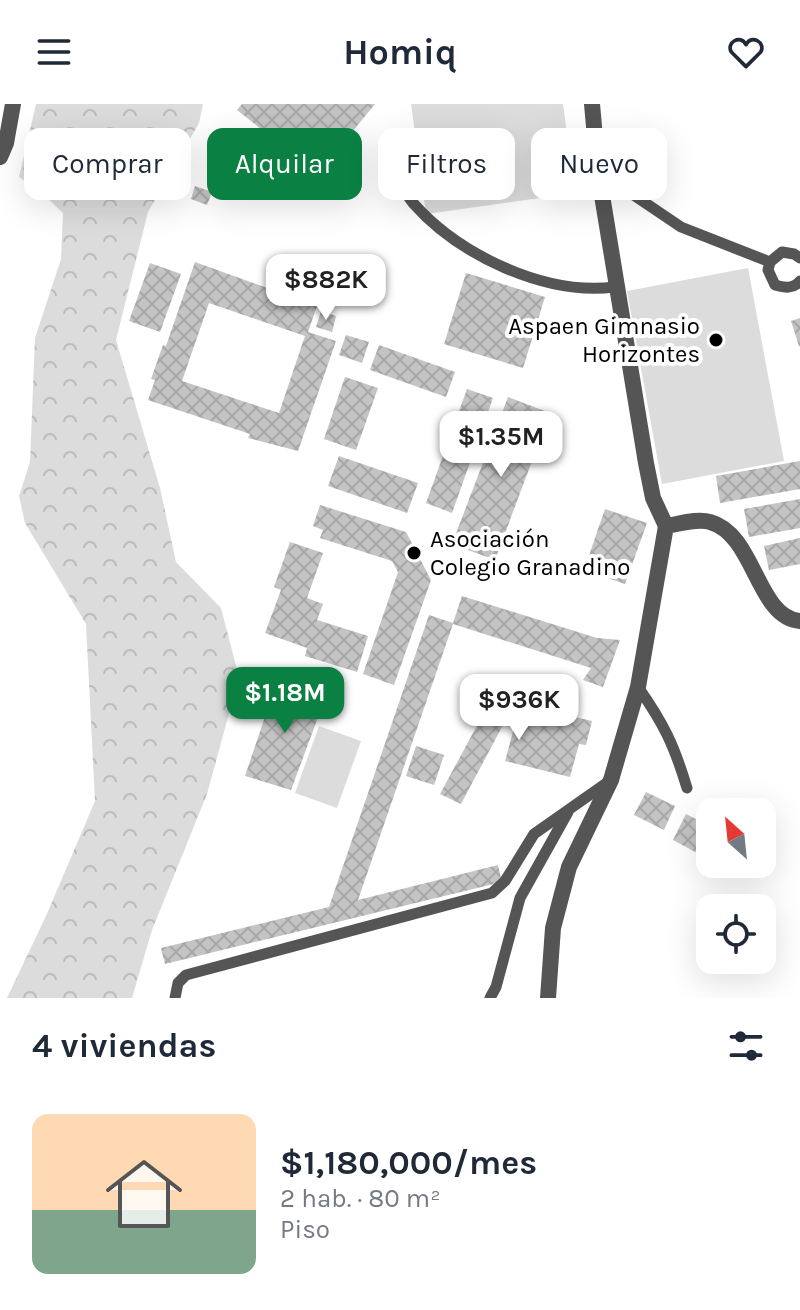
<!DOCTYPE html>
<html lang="es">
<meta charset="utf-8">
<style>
:root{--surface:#fff;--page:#f6f6f7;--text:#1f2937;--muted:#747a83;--line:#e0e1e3;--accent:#0b8043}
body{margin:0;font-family:Karla,sans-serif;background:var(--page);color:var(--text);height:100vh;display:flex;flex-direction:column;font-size:30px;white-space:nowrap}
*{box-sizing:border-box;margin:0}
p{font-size:26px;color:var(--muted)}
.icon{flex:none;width:44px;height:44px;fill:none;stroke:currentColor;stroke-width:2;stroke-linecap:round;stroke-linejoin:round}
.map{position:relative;height:894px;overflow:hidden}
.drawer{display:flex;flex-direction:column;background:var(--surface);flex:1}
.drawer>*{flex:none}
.banner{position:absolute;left:24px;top:24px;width:752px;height:72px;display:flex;gap:16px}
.needle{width:52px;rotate:333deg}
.fabs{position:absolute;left:696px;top:694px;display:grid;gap:16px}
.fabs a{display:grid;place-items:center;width:80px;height:80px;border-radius:16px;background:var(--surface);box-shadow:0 8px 32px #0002;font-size:40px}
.price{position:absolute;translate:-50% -68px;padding:0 18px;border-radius:16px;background:#fff;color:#222;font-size:26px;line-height:52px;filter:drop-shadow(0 2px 4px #0008)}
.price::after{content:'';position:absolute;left:50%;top:48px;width:24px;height:18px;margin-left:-12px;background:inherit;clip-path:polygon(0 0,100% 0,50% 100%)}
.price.on{background:var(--accent);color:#fff}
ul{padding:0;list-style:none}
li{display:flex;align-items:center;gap:24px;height:200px;padding:0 32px}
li+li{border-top:2px solid var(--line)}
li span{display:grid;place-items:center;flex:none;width:224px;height:160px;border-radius:16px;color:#555}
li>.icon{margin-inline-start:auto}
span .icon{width:96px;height:96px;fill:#fffc;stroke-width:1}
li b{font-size:34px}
h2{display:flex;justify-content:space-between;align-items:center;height:96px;padding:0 32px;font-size:34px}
.chip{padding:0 28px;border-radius:16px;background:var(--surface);box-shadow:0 8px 32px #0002;font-size:28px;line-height:72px}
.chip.on{background:var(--accent);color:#fff}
header{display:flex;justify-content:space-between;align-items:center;height:104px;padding:0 32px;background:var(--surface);font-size:36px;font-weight:700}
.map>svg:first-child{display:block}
.forest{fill:url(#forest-crowns)}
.park{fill:#dcdcdc}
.building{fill:url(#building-cross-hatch);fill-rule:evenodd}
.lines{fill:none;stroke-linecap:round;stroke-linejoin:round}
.lane{stroke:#555;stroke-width:11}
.street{stroke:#555;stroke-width:16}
.poi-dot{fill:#000;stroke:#fff;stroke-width:3}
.labels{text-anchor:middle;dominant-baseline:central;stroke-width:8;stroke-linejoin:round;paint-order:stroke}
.poi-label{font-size:24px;fill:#000;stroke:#fff;text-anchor:end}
</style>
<header><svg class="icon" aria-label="menu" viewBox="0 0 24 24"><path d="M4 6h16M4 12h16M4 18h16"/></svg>Homiq<svg class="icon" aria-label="heart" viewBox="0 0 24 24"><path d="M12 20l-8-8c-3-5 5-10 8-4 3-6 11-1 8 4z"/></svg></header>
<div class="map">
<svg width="800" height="894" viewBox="0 0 800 894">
<defs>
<pattern id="forest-crowns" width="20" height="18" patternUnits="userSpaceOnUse" patternTransform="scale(2)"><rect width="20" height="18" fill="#dcdcdc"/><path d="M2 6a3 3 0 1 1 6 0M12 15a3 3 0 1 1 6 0" fill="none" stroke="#bbb"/></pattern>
<pattern id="building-cross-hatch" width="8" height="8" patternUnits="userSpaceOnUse" patternTransform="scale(2)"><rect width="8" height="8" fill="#c4c4c4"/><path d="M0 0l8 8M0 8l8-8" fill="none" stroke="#a7a7a7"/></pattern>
</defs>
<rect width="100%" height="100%" fill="#fff"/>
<!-- forest -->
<polygon class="forest" points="36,0 203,0 199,19 148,108 116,236 160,384 176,458 221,504 239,573 207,690 152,826 132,894 7,894 46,812 95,697 86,520 25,419 19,392 30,358 35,234 61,155 63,109 42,89 19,73"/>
<!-- park -->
<g class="park">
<polygon points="411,0 563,0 575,89 426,110"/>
<polygon points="748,164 784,357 662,380 627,187"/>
<polygon points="319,622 361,637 337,704 295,689"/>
</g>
<!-- building -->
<g class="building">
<polygon points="242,0 375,0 318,70 237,6"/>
<polygon points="195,82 212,88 207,101 191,95"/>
<path d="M 195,158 L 317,202 L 308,228 L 336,237 L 298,347 L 248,334 L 250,330 L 148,296 L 155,276 L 151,275 L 163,241 L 166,242 ZM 209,199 L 305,232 L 279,309 L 182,277 Z"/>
<polygon points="150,159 181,170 160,228 129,217"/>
<polygon points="466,169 545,193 523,264 444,240"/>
<polygon points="321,207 336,212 332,228 316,223"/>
<polygon points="800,214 800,242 799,242 791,217"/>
<polygon points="346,231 369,238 362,259 339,251"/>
<polygon points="379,241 455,268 446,293 370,266"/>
<polygon points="345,273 378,284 356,346 324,335"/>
<polygon points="467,285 493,294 452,409 426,399"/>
<polygon points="508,293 550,309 495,456 452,440"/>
<polygon points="339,352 418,379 407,409 328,382"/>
<polygon points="800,357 800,385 720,399 716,372"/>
<polygon points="800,395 800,424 749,433 744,405"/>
<polygon points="320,401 406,428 431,476 394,581 363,570 398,468 392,457 320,434 323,426 313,422"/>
<polygon points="605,405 647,419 625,480 584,466"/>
<polygon points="800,434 800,460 769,466 764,442"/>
<polygon points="290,438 323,449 307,494 323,500 317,516 368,532 357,568 305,552 307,544 265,529 281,486 274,483"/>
<polygon points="462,492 597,534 620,536 603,583 583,576 591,564 453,520 358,796 498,761 502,778 165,860 161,844 329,803 429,511 453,519"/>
<polygon points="277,577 326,592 291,686 245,672"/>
<polygon points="481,591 592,617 586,641 579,640 570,673 505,657 514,624 503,621 461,700 440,690 480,616 475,615"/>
<polygon points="416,642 444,651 434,681 406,672"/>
<polygon points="646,688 675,702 664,726 634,711"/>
<polygon points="686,710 710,722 710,740 706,738 699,750 673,736"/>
</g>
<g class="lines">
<!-- lane -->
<g class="lane">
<path d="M 390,62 C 397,74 404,88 413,99 C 459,151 545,192 615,183"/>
<polyline points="598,67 681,123 770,158"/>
<path d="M 800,154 L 794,150 L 782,148 L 770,158 L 768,166 L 775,181 C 785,184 793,185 800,177"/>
<path d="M 638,583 C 664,620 674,641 687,684"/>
<polyline points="175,894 178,879 186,871 492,789 505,777 534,730 608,678"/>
<polyline points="490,894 496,883 520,794 568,708"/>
</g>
<!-- street -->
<g class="street">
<polyline points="592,0 598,67 646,359 653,394 666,422"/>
<polyline points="0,53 6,39 13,0"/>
<path d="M 548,894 L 553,824 L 569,763 L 611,676 L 638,583 L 666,422 C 679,420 698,414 710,418 C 755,430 757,514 800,517"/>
</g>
</g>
<!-- markers -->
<g class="poi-dot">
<circle cx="716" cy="236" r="8"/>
<circle cx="414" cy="449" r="8"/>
</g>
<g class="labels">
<!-- poi labels -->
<g class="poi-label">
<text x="700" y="222">Aspaen Gimnasio<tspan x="700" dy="28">Horizontes</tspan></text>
<text x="430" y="435" text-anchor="start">Asociación<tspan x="430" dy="28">Colegio Granadino</tspan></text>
</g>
</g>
</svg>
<div class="fabs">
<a><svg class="needle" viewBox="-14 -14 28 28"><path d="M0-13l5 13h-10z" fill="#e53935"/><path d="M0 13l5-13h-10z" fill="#747a83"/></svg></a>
<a><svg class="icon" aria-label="locate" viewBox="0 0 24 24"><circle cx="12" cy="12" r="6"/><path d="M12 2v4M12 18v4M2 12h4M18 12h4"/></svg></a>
</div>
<b class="price" style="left:326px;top:218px">$882K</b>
<b class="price" style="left:501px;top:375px">$1.35M</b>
<b class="price on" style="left:285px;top:631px">$1.18M</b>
<b class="price" style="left:519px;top:638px">$936K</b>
<div class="banner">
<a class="chip">Comprar</a>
<a class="chip on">Alquilar</a>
<a class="chip">Filtros</a>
<a class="chip">Nuevo</a>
</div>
</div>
<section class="drawer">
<h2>4 viviendas<svg class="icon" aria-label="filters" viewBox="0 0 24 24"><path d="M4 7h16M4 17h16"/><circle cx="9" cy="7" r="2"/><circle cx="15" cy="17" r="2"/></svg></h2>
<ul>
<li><span style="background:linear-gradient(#ffd9b3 60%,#7fa58c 0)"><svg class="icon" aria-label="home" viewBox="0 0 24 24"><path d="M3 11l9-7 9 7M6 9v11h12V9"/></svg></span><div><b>$1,180,000/mes</b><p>2 hab. · 80 m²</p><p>Piso</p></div></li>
</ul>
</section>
